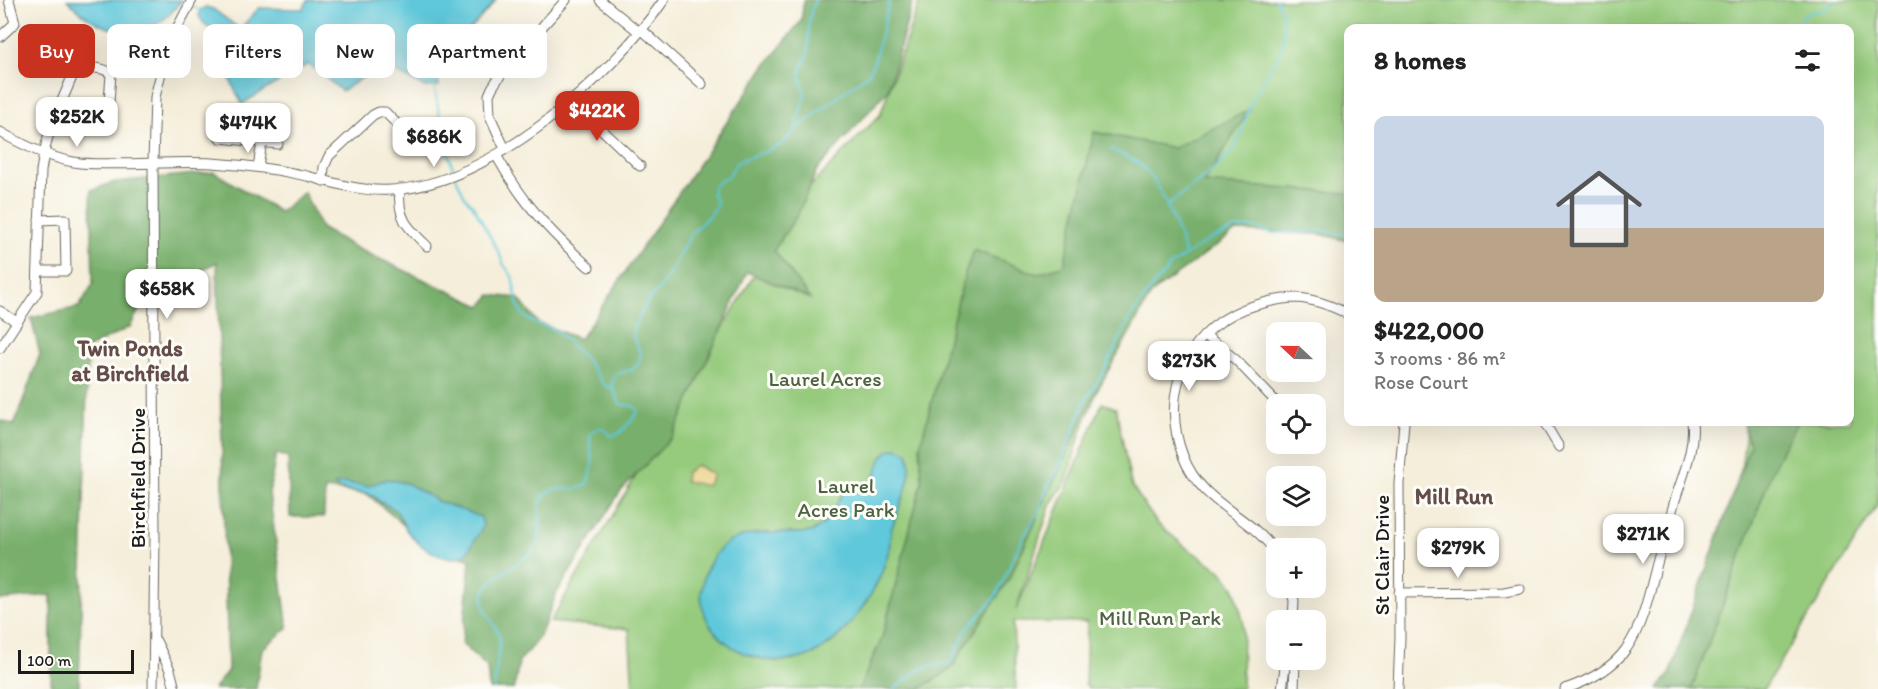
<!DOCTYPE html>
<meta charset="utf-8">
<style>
:root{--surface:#fff;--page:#f2f2f2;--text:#222;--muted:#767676;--accent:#c8321e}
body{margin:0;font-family:Itim,sans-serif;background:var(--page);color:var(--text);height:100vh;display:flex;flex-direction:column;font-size:22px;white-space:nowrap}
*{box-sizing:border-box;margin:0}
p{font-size:20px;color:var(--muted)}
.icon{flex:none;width:33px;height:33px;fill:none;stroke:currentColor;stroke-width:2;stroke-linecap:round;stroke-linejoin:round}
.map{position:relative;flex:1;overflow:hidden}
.details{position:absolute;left:1344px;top:24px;width:510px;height:402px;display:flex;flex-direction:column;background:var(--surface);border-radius:12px;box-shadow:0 6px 24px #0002}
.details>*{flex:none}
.banner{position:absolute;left:18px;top:24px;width:570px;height:54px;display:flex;gap:12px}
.needle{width:39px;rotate:292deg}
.tools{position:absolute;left:1266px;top:322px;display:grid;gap:12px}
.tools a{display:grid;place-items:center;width:60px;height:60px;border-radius:12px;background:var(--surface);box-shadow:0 6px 24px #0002;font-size:30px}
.scale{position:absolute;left:18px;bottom:15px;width:116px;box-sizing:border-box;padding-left:6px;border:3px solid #1c1c1c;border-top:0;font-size:16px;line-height:21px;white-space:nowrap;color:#1c1c1c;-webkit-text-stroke:4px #fdfcf7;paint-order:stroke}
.price{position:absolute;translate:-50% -51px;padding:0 14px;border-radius:12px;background:#fff;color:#222;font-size:20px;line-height:39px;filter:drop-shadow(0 2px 3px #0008)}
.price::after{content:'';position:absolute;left:50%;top:36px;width:18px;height:14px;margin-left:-9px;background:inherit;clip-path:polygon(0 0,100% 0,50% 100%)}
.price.active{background:var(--accent);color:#fff}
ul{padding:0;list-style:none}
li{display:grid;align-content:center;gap:12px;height:318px;padding:0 30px}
li span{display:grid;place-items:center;height:186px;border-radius:12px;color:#555}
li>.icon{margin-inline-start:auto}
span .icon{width:108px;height:108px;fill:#fffc;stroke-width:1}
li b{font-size:26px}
h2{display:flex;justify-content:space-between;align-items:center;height:72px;padding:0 30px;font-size:26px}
.chip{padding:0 21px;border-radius:12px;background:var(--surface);box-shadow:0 6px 24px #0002;font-size:21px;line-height:54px}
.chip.active{background:var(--accent);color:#fff}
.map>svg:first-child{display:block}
.green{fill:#96cb7d;stroke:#59744c;stroke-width:1.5}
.forest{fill:#78af6c;stroke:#4a6644;stroke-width:1.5}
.sand{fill:#eeda9e;stroke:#857b5d;stroke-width:1.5}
.water{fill:#5fc8da;stroke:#3e727b;stroke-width:1.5}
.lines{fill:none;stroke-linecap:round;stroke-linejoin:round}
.stream{stroke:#5fc8da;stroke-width:2}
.street-casing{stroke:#68665e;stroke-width:11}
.street{stroke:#fff;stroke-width:9}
.labels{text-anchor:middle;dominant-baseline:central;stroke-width:6;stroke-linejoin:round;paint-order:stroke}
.park-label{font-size:21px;fill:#4d6243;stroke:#fdfcf7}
.street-label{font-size:21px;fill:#1c1c1c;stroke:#fdfcf7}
.neighbourhood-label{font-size:22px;font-weight:bold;fill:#644c48;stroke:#fdfcf7}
</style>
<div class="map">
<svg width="1878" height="689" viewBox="0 0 1878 689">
<rect width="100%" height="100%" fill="#fdfcf7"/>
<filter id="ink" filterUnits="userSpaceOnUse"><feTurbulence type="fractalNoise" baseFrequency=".0167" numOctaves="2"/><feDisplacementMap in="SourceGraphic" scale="12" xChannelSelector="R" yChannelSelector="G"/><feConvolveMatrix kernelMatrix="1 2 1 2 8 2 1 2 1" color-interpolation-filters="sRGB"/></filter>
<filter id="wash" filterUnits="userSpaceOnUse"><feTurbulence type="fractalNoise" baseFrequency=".008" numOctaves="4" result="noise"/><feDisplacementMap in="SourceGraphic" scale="24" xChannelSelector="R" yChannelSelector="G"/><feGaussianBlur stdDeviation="1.35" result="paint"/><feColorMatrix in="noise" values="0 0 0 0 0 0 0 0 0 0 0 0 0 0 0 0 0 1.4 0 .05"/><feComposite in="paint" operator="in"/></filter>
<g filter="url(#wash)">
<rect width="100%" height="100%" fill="#f5eeda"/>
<!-- green -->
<polygon class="green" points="920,0 1878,0 1878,504 1764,689 1668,689 1724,605 1747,422 1850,422 1850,28 1348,28 1348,209 1194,209 1114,350 1081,431 1067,480 1051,503 1016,610 1102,403 1116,408 1131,484 1143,503 1157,523 1188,549 1220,570 1234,587 1243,621 1242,689 1090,689 1085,684 1087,622 1013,622 1016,689 633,689 629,629 550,622 800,197 880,115"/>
<!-- forest -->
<g class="forest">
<polygon points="804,0 913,0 888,90 817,170 798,214 774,250 810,299 747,272 673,436 620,492 557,592 540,636 519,662 514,689 489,689 487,667 462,644 470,560 425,543 367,494 325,489 324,517 290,517 288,457 276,454 269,493 288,628 262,649 256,689 214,689 228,670 217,262 142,304 130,327 88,348 79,689 51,689 51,595 0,600 0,420 14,425 40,354 31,318 79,307 93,284 91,190 115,182 214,172 280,212 304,192 321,228 354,247 481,306 491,295 518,298 538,323 580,339 765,66 801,21"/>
<polygon points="1249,110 1204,183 1348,193 1348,241 1320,234 1236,231 1152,293 1089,405 1010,577 950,670 920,689 859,689 882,638 922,481 920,446 966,270 974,250 1037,274 1064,265 1094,132 1174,148"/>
<polygon points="1742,422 1797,422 1774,466 1692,689 1658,689 1669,675 1750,445"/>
</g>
<!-- sand -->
<polygon class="sand" points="697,465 713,475 707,486 685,481 686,472"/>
<!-- water -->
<g class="water">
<path d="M 67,0 L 182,0 C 149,46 103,37 67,0 Z"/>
<path d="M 308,0 L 496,0 C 482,18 446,52 439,72 C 437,77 439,81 439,86 L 424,87 L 382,65 L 342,91 L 308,64 L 242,104 L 233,86 L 220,52 L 230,40 C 219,35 204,27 199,16 L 200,10 L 206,7 L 213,9 L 240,29 L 259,8 L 303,9 Z"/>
<path d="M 898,448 L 908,453 C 916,476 899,505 892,528 C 890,535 890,543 889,550 C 885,565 878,583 870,596 C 856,618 837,643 813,654 C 751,680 671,625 713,558 C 729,532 760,532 786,533 C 795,533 805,534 813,531 C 832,522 835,502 847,488 L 861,489 L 871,484 C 880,471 877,450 898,448 Z"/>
<path d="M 387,479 L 409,484 L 437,501 L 481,517 L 483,526 L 467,553 C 448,567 420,548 407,531 C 403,525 401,517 396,511 C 391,506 386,505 380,502 C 378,500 376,497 373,496 C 361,489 346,495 334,485 L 344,483 L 368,486 Z"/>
</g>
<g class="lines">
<!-- stream -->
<g class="stream">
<polyline points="192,6 202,12"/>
<polyline points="1793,28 1805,14 1825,9 1836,0"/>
<polyline points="434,84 443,136 454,172"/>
<polyline points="795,130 869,73 874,62 890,0"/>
<path d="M 1111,149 C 1121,155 1136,159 1144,168 C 1162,186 1178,230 1185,255"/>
<polyline points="456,177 465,197 474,207 499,253 504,265 512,276 518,306 522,314 529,320 558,332 587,361 604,385 613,389"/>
<path d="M 1167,206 C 1189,188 1213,173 1231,152 C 1244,136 1244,119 1252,101 C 1265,70 1288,59 1283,22 C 1282,14 1281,6 1276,0"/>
<path d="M 494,689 L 500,639 C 497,622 479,613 484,594 C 490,573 525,565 537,545 C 546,530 532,505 547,493 C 559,483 574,494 586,485 C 590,477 594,466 592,457 C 591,448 588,442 591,433 C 600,425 605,427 610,436 L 620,433 L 637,414 L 638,410 L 633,406 L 620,404 L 613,388 L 612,383 L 616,374 L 632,370 L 639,362 L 641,354 L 633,337 L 634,326 L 650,298 L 659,290 L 674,266 L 678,256 L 692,233 L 714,210 L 717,202 L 712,194 L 714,185 L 728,176 L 738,161 L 762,153 L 783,144 L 795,130 L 805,95 L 800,73 L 808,54 L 809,19 L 815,0"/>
<polyline points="894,689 917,671 929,666 951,663 965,632 996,596 1022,539 1040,511 1048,486 1061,464 1085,401 1103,373 1129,319 1152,287 1171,265 1209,240 1235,229 1251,227 1272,233 1328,231 1348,236"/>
</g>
</g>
</g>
<g filter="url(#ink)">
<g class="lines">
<!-- street casing -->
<g class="street-casing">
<g id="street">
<polyline points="600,0 639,32"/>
<polyline points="641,29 702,84"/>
<polyline points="0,37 15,23 9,0"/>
<polyline points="571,100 640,166"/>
<path d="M 0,132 C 23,145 53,160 80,163 C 124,166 168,161 212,163 C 244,165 275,169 307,176 C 334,183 362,192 391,190 C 491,185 610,78 664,0"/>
<polyline points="220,138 278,144"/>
<polyline points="505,149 490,116 489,95 492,88 505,68 566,0"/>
<path d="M 496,155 C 522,202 549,231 589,267"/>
<polyline points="258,167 262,142"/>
<polyline points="323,181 324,167 329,156 373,115 379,112 385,112 399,126"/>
<path d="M 400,189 C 397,218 407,227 427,246"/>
<polyline points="38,271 66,271 65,219 39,220"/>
<polyline points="0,311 17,322 0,348"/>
<path d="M 17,322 L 37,292 L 41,171 L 44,153 L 50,129 L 75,70 C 87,68 102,65 111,74 L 109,102 L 105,108 L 60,104"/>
<polyline points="1205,335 1236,360 1279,405"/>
<polyline points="1544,422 1559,447"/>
<path d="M 1276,553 C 1250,514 1202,506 1183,456 C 1158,391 1189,324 1256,305 C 1270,301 1283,298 1297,298 C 1315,299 1332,306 1348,314"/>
<polyline points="1291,588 1294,601 1293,621"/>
<polyline points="1399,593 1504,592 1520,589"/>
<polyline points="156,641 170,670 175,689"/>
<polyline points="153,689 155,539 153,163 155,97 168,45 192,0"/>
<polyline points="1282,689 1286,660"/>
<polyline points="1294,689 1295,660"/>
<polyline points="1398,689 1400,637 1399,484 1404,422"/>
<path d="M 1565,689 C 1588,681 1612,669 1626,649 C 1646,622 1652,577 1662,546 C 1667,530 1671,513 1676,497 C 1684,472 1695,448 1692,422"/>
</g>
</g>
<!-- street -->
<use href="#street" class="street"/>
</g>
</g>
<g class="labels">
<!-- park labels -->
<g class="park-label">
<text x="825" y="378">Laurel Acres</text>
<text x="846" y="485">Laurel<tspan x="846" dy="24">Acres Park</tspan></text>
<text x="1160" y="617">Mill Run Park</text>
</g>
<!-- street labels -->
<g class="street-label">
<text transform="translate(137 478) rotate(-90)">Birchfield Drive</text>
<text transform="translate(1381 555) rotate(-90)">St Clair Drive</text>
</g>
<!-- neighbourhood labels -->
<g class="neighbourhood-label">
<text x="130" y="348">Twin Ponds<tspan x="130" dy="25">at Birchfield</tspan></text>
<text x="1454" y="496">Mill Run</text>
</g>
</g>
</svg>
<div class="tools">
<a><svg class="needle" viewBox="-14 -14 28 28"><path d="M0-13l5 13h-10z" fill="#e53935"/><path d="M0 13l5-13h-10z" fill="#767676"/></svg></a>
<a><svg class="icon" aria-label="locate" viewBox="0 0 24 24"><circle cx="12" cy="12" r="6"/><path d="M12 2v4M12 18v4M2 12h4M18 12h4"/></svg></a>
<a><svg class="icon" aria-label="layers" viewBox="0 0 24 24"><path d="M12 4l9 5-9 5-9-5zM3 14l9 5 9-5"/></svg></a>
<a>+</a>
<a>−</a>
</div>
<div class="scale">100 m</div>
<b class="price active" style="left:597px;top:142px">$422K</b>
<b class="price" style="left:77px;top:148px">$252K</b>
<b class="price" style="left:248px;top:154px">$474K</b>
<b class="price" style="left:434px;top:168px">$686K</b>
<b class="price" style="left:167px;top:320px">$658K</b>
<b class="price" style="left:1189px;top:392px">$273K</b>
<b class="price" style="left:1643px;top:565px">$271K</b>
<b class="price" style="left:1458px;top:579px">$279K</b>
<div class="banner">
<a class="chip active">Buy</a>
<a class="chip">Rent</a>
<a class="chip">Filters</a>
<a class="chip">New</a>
<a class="chip">Apartment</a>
</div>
<section class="details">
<h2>8 homes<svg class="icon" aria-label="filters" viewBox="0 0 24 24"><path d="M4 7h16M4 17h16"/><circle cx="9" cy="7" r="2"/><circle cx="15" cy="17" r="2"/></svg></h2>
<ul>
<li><span style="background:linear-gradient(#c9d6e8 60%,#b9a48a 0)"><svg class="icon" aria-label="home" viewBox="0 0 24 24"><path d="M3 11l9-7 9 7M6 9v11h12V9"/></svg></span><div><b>$422,000</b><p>3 rooms · 86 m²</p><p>Rose Court</p></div></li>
</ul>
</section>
</div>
